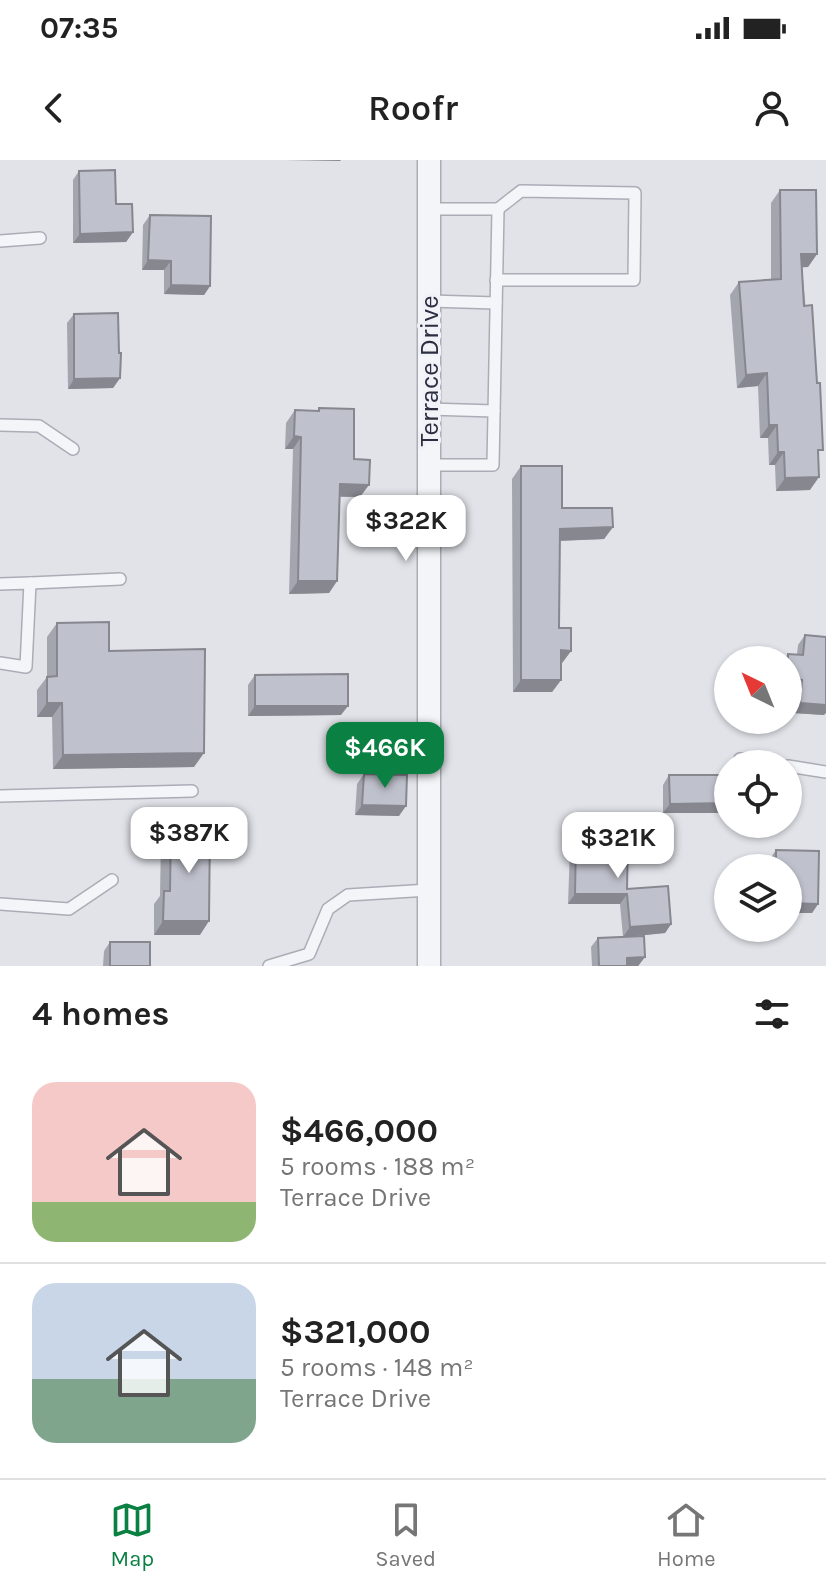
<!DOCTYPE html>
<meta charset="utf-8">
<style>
:root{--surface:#fff;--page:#f2f2f2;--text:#222;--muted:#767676;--line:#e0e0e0;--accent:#0b8043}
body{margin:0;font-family:Karla,sans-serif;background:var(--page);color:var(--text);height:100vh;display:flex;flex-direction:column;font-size:30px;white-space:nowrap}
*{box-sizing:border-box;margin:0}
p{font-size:26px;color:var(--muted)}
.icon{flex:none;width:44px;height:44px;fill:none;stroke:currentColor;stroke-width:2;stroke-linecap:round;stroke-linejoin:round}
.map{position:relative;height:806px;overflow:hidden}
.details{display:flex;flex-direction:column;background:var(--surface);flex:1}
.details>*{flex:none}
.needle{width:52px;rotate:317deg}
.controls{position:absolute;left:714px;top:486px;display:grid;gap:16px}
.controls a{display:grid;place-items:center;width:88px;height:88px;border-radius:50%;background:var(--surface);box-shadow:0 2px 6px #0004;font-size:40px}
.price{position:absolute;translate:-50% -68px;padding:0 18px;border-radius:16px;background:#fff;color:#222;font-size:26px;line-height:52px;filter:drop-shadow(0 2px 4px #0008)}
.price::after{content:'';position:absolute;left:50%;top:48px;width:24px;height:18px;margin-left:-12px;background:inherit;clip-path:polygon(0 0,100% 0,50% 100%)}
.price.selected{background:var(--accent);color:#fff}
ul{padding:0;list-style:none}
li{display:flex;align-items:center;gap:24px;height:200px;padding:0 32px}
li+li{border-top:2px solid var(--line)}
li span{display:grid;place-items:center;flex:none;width:224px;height:160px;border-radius:24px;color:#555}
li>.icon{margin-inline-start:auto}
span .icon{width:96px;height:96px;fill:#fffc;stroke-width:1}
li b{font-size:34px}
h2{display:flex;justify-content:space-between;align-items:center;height:96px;padding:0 32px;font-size:34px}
.status{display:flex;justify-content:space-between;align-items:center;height:56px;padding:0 40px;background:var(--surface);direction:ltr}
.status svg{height:22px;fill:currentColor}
header{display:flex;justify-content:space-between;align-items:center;height:104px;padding:0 32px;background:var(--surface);font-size:36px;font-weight:600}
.dock{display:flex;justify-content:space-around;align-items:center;height:112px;border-top:2px solid var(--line);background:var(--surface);font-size:22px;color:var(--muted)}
.dock a{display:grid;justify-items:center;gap:4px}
.dock .selected{color:var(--accent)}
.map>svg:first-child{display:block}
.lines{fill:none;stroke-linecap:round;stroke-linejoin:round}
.lane-casing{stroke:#aaadb6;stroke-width:14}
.street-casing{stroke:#aaadb6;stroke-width:25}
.lane{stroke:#f4f5f8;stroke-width:11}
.street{stroke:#f4f5f8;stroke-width:22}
.wall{fill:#a4a6af}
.shaded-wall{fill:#86878f}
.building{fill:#bfc1cc;stroke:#86878f;stroke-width:2}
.labels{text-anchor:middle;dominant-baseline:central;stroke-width:6;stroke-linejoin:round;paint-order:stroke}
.street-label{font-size:26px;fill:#2a2e40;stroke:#f1f2f7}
</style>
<div class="status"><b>07:35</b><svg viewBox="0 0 49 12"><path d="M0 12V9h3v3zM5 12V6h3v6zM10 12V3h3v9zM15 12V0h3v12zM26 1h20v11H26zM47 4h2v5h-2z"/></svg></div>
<header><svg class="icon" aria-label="back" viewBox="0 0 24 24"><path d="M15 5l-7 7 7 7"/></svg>Roofr<svg class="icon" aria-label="person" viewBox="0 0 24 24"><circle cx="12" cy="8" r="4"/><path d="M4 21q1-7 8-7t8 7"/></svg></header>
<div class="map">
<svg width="826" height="806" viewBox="0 0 826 806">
<rect width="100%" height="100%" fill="#e1e3e9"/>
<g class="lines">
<!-- lane casing -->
<g class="lane-casing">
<g id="lane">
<polyline points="0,81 40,78"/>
<polyline points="496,120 634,120 635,33 521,31 498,49"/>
<polyline points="430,141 496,143"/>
<polyline points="429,249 494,251"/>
<polyline points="0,265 39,266 73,289"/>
<polyline points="429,305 493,305 498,49 430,49"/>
<polyline points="30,423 120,419"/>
<polyline points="0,424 30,423 26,507 0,503"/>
<polyline points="740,599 772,604"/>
<polyline points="788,606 826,612"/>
<polyline points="0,636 192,631"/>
<polyline points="0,744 69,749 112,720"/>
<polyline points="269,806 309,794 328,749 348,735 429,730"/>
</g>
</g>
<!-- street casing -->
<g class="street-casing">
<polyline id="street" points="429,806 429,0"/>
</g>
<!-- lane -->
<use href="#lane" class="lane"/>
<!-- street -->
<use href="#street" class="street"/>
</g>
<!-- wall -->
<g class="wall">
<polygon points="79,11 116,44 133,72 126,82 73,83 73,20"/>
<polygon points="780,30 817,94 808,107 802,107 819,296 810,330 776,331 775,305 769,305 768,278 760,278 758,226 737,228 730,135 739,122 771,119 771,43"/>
<polygon points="150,55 210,126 204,135 164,134 164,110 142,110 143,65"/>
<polygon points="74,154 120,218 113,228 68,229 67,163"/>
<polygon points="319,248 354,299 360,337 340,337 337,421 329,433 289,434 293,289 285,289 286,263 295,250 317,251"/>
<polygon points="521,306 562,348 613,367 604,379 560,381 559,468 571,491 562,503 561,503 561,520 552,532 513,532 512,319"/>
<polygon points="57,463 109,491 194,607 53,609 52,557 37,557 37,530 47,517 47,477"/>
<polygon points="805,475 824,555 793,553 795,530 788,529 788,500 783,500 788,494 797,494 798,485"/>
<polygon points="255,515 341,555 248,556 248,525"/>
<polygon points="364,614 399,656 355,655 357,624"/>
<polygon points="669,615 723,653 663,653 663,625"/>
<polygon points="171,665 200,775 154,775 154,744 160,736 161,679"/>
<polygon points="576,678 627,729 671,764 665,773 628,777 645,797 638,806 592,806 591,787 598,778 623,777 620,744 568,744 570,688"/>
<polygon points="776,690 819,691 818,744 812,753 788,753 788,708 769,708 769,700"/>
<polygon points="110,782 150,806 103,806 104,791"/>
</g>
<!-- shaded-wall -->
<g class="shaded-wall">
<polygon points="285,0 341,0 340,1"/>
<polygon points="133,72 126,82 73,83 80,74"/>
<polygon points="801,94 817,94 808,107 792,108"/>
<polygon points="148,100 171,101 164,110 142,110"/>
<polygon points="171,125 210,126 204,135 164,134"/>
<polygon points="767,213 758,226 737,228 746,215"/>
<polygon points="120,218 113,228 68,229 74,219"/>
<polygon points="769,265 777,265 768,278 760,278"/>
<polygon points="294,276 301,277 293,289 285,289"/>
<polygon points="778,292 784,292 775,305 769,305"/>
<polygon points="819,317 810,330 776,331 785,318"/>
<polygon points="340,324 369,325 360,337 332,336"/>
<polygon points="613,367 604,379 552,381 560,369"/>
<polygon points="319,420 337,421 329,433 289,434 298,421"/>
<polygon points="561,490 571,491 562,503 552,503"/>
<polygon points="788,519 802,520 795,530 788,529"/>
<polygon points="521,520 561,520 552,532 513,532"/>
<polygon points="47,543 62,543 52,557 37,557"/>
<polygon points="800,543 826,545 826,553 824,555 793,553"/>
<polygon points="255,546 348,546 341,555 248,556"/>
<polygon points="204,593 194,607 53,609 63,595"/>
<polygon points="728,643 728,646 723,653 663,653 670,644"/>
<polygon points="362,645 406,646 399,656 355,655"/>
<polygon points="575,734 627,734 620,744 568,744"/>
<polygon points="788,743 818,744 812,753 788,753"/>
<polygon points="163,761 209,761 200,775 154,775"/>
<polygon points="671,764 665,773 623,777 630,767"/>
<polygon points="645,797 638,806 622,806 627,798"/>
</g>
<!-- building -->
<g class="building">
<polygon points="115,10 116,44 132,44 133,72 80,74 79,11"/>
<polygon points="780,30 816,30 817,94 801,94 804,146 812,145 817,223 820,223 823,290 818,290 819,317 785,318 784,292 778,292 777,265 769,265 767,213 746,215 739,122 781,119"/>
<polygon points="150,55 211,56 210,126 171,125 171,101 148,100"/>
<polygon points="118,153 119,193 121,193 120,218 74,219 74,154"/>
<polygon points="319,248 354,249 354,299 370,300 369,325 340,324 337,421 298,421 301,277 294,276 295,250 319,251"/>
<polygon points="521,306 562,306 562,348 612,348 613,367 560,369 559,468 571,468 571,491 561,490 561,520 521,520"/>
<polygon points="109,462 109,491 205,489 204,593 63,595 62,543 47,543 47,517 57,516 57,463"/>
<polygon points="805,475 826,477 826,545 800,543 802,520 788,519 788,494 803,495"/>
<polygon points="348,514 348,546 255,546 255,515"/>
<polygon points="364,614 407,615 406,646 362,645"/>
<polygon points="669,615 728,615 728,643 670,644"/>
<polygon points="171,665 210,665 209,761 163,761 164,731 170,731"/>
<polygon points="576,678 628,679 627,729 668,726 671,764 630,767 627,734 575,734"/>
<polygon points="776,690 819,691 818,744 788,743 788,708 776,708"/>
<polygon points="644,776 645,797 627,798 627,806 599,806 598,778"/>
<rect x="110" y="782" width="40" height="24"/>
</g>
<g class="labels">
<!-- street labels -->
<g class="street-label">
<text transform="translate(429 211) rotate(-90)">Terrace Drive</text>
</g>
</g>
</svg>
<div class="controls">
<a><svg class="needle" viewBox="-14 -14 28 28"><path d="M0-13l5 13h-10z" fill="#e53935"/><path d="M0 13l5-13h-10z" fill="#767676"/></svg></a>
<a><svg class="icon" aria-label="locate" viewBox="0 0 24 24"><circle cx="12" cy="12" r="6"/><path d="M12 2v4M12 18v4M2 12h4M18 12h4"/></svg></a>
<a><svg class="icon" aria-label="layers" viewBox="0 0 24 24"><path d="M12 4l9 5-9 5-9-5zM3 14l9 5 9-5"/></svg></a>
</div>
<b class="price" style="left:406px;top:403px">$322K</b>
<b class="price selected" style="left:385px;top:630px">$466K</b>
<b class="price" style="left:189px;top:715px">$387K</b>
<b class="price" style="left:618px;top:720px">$321K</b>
</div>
<section class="details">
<h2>4 homes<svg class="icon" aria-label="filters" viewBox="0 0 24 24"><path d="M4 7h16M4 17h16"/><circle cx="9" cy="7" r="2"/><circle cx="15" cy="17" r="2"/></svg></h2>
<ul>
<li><span style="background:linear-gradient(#f6c9c9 75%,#8fb573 0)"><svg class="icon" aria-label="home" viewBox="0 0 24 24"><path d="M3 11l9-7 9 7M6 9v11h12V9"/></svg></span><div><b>$466,000</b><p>5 rooms · 188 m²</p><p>Terrace Drive</p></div></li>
<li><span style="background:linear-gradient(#c9d6e8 60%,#7fa58c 0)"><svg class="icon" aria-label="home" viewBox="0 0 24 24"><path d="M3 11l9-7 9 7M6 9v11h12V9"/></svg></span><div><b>$321,000</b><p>5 rooms · 148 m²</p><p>Terrace Drive</p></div></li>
</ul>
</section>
<nav class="dock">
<a class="selected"><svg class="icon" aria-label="map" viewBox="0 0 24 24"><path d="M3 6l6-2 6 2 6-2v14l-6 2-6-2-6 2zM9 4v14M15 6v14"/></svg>Map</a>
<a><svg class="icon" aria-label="saved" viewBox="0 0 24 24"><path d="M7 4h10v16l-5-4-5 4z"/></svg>Saved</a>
<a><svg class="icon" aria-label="home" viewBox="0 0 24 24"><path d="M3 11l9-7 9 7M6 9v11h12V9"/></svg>Home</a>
</nav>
